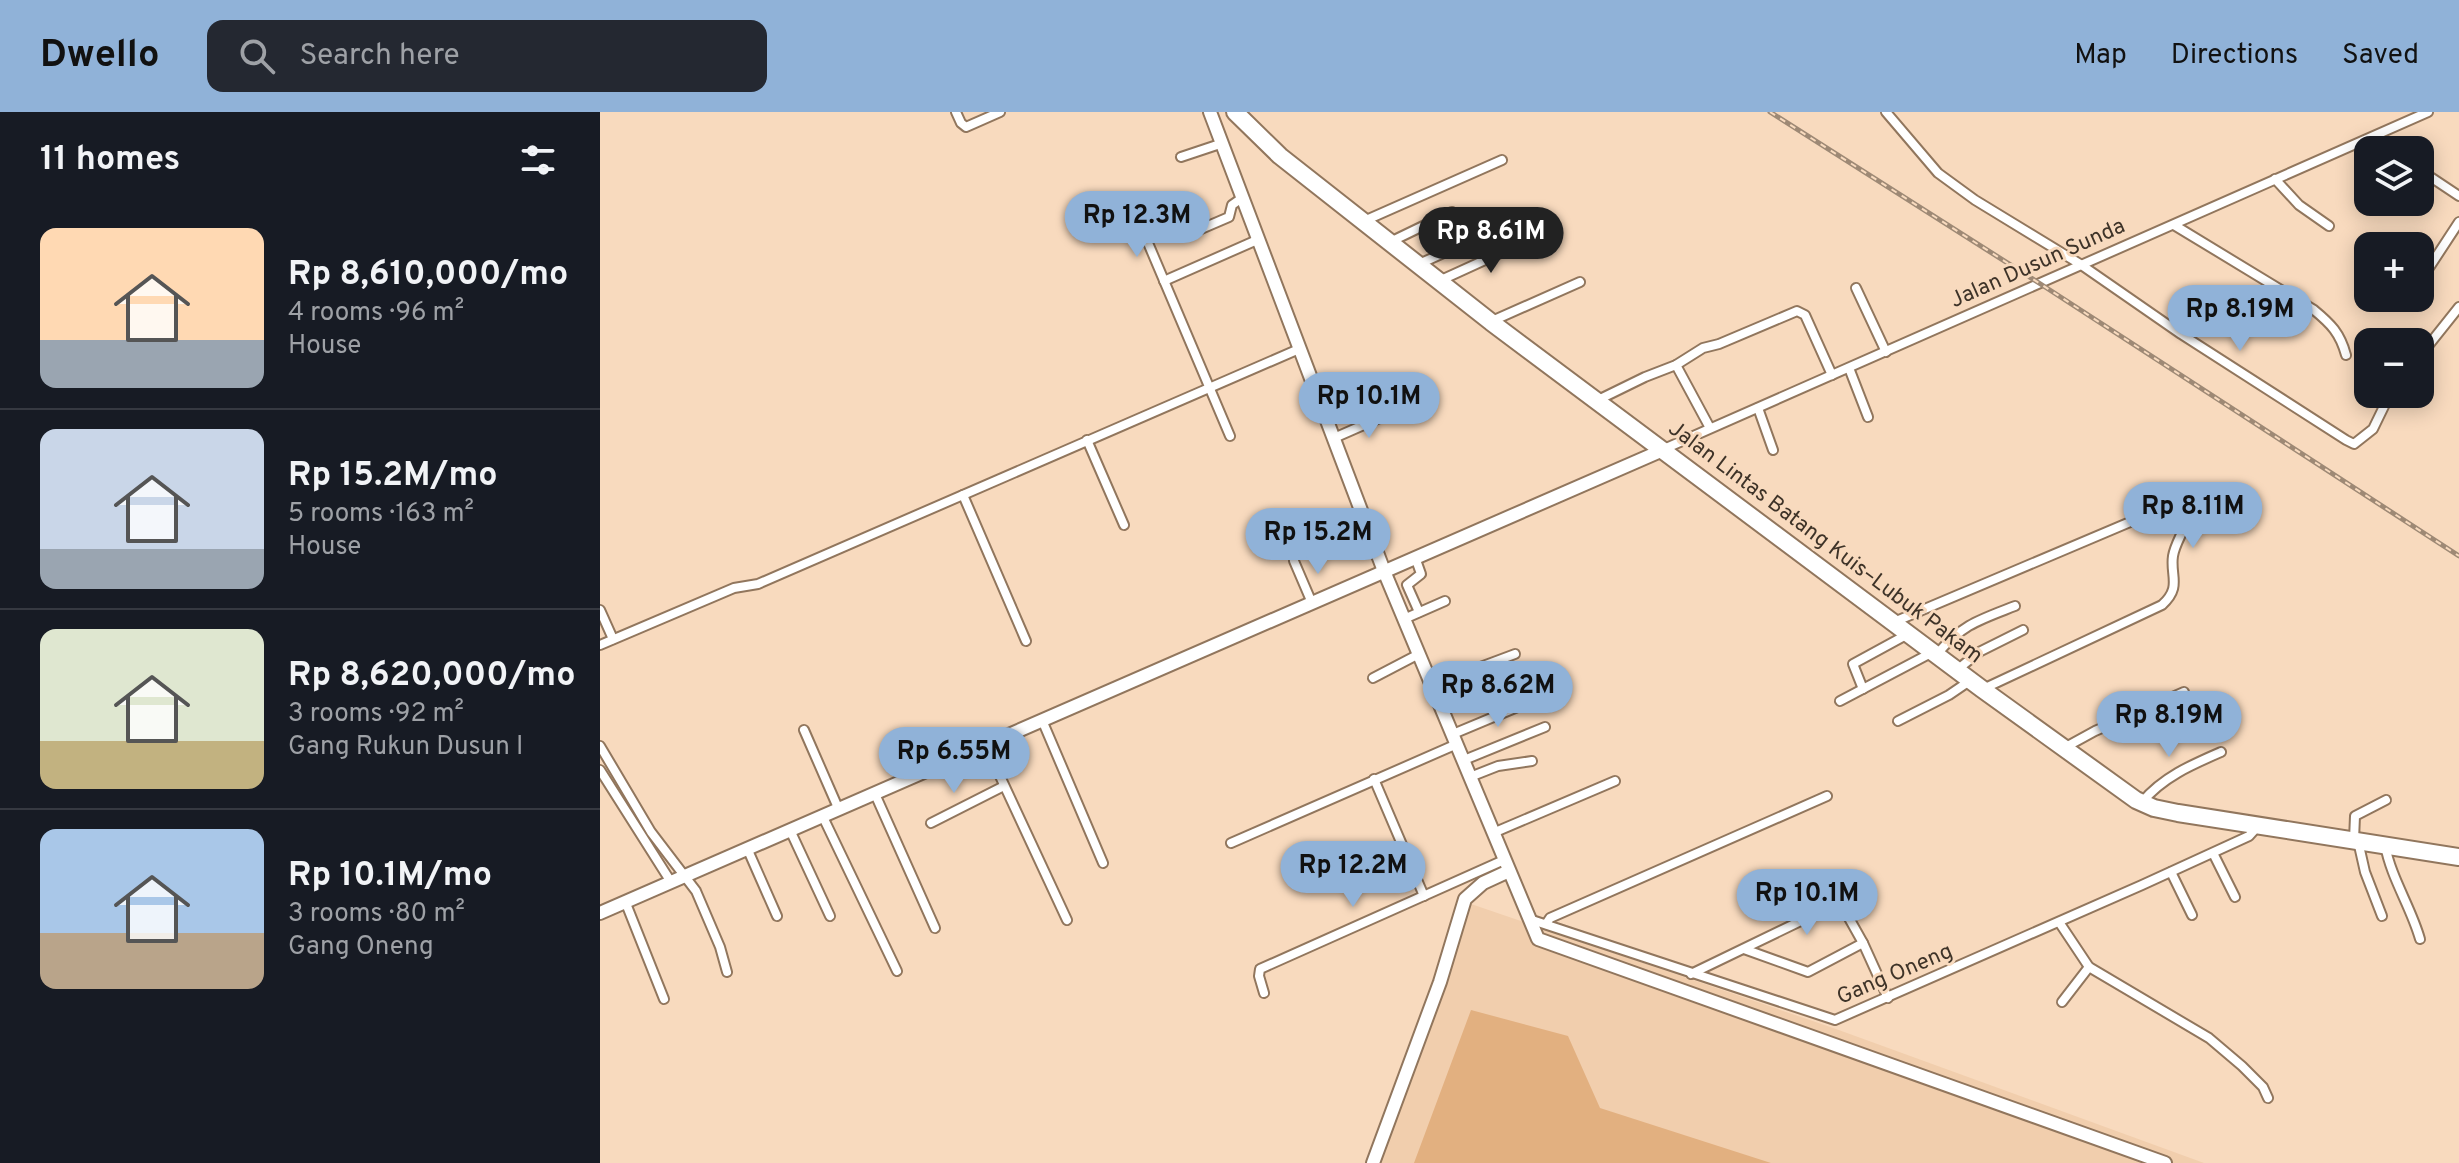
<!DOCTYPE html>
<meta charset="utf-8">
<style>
:root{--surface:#171b24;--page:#242831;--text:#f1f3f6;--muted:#9ea1a6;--line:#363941;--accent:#90b2d8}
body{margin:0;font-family:Overpass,sans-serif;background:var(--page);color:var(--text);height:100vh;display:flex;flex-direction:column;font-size:30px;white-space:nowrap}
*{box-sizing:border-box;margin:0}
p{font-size:26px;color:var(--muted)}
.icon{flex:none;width:44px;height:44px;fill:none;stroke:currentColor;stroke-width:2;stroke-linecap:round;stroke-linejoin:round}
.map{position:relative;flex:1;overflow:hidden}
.sheet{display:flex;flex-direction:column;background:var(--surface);width:600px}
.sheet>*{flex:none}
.controls{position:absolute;left:1754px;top:24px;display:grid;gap:16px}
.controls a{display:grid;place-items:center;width:80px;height:80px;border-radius:16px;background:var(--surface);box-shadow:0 4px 20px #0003;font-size:40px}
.price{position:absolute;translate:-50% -68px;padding:0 18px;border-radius:28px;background:var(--accent);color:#111;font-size:26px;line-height:52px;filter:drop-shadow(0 2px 4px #0008)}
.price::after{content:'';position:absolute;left:50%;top:48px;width:24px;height:18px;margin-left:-12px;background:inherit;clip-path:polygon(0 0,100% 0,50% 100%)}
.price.on{background:#222;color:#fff}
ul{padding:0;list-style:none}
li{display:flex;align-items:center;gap:24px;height:200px;padding:0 40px}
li+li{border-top:2px solid var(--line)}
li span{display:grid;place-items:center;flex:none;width:224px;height:160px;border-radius:16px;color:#555}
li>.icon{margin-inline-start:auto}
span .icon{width:96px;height:96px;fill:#fffc;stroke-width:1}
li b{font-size:34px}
h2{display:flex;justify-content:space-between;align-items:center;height:96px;padding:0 40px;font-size:34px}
header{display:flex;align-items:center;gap:48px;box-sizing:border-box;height:112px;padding:0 40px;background:var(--accent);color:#111}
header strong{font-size:38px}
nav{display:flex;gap:44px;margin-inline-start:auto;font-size:28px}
.search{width:560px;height:72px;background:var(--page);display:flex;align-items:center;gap:20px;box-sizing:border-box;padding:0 28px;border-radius:16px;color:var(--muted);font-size:30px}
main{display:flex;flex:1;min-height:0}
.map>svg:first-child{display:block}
.built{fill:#f1cead}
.green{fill:#e2b080}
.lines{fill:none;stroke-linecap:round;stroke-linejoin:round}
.street-casing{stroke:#91765d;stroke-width:12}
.secondary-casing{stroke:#91765d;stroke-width:16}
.highway-casing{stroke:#91765d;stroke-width:20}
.street{stroke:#fff;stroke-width:8}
.secondary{stroke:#fff;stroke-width:12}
.highway{stroke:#fff;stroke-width:16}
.rail-casing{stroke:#9e8975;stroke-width:5}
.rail{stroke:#f8dabe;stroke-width:2;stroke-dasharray:6;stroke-linecap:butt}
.labels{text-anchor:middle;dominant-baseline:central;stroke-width:6;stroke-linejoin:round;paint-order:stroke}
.street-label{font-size:22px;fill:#3e3328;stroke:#f8dabe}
</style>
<header>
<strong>Dwello</strong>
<div class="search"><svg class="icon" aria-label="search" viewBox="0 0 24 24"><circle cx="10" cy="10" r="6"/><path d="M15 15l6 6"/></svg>Search here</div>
<nav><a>Map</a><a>Directions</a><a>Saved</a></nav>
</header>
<main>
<section class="sheet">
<h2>11 homes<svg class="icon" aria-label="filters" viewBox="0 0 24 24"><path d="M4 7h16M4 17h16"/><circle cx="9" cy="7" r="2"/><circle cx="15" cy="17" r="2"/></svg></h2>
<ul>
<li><span style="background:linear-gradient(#ffd9b3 70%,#9aa5b1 0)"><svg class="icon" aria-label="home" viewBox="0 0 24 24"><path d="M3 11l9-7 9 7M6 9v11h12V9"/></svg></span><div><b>Rp 8,610,000/mo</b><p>4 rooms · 96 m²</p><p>House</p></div></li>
<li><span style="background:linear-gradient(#c9d6e8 75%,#9aa5b1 0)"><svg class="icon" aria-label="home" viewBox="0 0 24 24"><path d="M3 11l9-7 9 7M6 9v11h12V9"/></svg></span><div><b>Rp 15.2M/mo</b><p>5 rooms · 163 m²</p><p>House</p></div></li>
<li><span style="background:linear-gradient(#dfe7d0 70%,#c2b280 0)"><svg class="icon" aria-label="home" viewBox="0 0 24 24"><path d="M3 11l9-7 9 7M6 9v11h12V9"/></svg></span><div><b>Rp 8,620,000/mo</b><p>3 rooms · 92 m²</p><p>Gang Rukun Dusun I</p></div></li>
<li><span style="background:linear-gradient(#a9c7e8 65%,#b9a48a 0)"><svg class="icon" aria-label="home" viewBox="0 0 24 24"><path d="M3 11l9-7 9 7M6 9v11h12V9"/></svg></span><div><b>Rp 10.1M/mo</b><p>3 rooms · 80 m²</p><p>Gang Oneng</p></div></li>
</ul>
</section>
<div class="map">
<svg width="1859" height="1051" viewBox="0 0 1859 1051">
<rect width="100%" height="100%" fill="#f8dabe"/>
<!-- built -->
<polygon class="built" points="871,792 1236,917 1604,1051 776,1051"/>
<!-- green -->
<polygon class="green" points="871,898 968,924 1000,996 1171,1051 814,1051"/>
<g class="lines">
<!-- street casing -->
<g class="street-casing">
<g id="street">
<polyline points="356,0 361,11 366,15 400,0"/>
<polyline points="1286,0 1338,61 1375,88 1480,152 1581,222 1746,328 1754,332 1773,317 1790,282"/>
<polyline points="1772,26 1790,38"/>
<polyline points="581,45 620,32"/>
<polyline points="1820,58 1859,84"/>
<polyline points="1675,67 1699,93 1729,114"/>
<polyline points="764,109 902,48"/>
<polyline points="540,112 630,324"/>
<path d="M 1574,113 L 1714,198 C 1731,212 1740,221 1746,243"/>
<polyline points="594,120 629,105 632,93 642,86"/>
<polyline points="790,130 852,100"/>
<polyline points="819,152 915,109 923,112 931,127"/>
<polyline points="1821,168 1859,110"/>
<polyline points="564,169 657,128"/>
<polyline points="839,169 955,116"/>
<polyline points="1256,176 1286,240"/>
<polyline points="892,209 980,170"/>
<polyline points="1820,244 1859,195"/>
<polyline points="1076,253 1110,316"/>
<polyline points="1249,256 1268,305"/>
<polyline points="998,288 1045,265 1076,253 1103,236 1119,232 1197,199 1205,203 1232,263"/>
<polyline points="1158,296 1173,338"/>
<polyline points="734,326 791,301"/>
<polyline points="487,328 524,413"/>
<polyline points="1064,337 1828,0"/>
<polyline points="363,383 426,529"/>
<polyline points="815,445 821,462 807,473 819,500"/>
<polyline points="694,449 712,491"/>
<polyline points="0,498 13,527"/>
<polyline points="804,507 845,489"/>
<path d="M 1294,510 L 1575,391 L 1582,390 L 1586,393 C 1592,411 1576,426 1573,444 C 1570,464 1582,475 1562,493 L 1383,577"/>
<polyline points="0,533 134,476 158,472 699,237"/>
<path d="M 1337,542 C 1363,512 1379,508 1415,494"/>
<polyline points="1357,558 1379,540 1423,518"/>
<polyline points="773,566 819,542"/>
<polyline points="832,573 915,542"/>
<polyline points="1263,577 1253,552 1308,522"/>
<polyline points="1240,589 1331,541"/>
<polyline points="442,608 503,751"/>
<polyline points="1298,609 1349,583 1371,568"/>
<polyline points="204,618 239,698"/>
<polyline points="853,622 932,589"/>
<polyline points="0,634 51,720 96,779 120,835 127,860"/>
<polyline points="386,634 467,808"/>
<polyline points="1464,636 1495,619 1584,580"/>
<polyline points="864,648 945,615"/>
<polyline points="0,658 71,770"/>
<polyline points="870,665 898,654 932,649"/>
<polyline points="774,667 824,784"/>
<polyline points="275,682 335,816"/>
<path d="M 1542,690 C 1563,665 1591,653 1621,640"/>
<polyline points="223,705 297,859"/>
<polyline points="331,711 404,674"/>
<polyline points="190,718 230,804"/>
<polyline points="893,721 1015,669"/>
<polyline points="1754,728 1755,704 1786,688"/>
<polyline points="1758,729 1765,760 1782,804"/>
<polyline points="631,731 857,632"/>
<path d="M 1785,733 C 1791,766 1811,795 1820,827"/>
<polyline points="147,736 177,804"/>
<polyline points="1613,741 1635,785"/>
<polyline points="1571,760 1592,803"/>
<polyline points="25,789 64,887"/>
<polyline points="929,807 1235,908 1542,773 1649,724 1658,714"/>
<polyline points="1459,810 1489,855 1609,926 1642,954 1663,975 1668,986"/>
<polyline points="946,812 950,806 1227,684"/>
<polyline points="1144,837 1208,860 1263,831"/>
<polyline points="1091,862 1240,790 1263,831 1288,886"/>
<polyline points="664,881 659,864 660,857 904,748"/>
<polyline points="1462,890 1489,855"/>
</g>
</g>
<!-- secondary casing -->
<g class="secondary-casing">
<g id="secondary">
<polyline points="610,0 784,459 938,827 1565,1051"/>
<polyline points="0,801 1063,338"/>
<polyline points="773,1051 840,870 865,787 883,771 909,759"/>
</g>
</g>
<!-- highway casing -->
<g class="highway-casing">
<polyline id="highway" points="635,0 680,44 891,210 1382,577 1536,688 1554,696 1578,701 1859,745"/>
</g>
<!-- street -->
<use href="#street" class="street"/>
<!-- secondary -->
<use href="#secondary" class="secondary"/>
<!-- highway -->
<use href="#highway" class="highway"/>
<!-- rail casing -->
<g class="rail-casing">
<polyline id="rail" points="1170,0 1439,171 1859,444"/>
</g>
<!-- rail -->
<use href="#rail" class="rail"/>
</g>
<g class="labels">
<!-- street labels -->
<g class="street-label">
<text transform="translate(1438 152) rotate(-24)">Jalan Dusun Sunda</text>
<text transform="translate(1225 431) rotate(37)">Jalan Lintas Batang Kuis–Lubuk Pakam</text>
<text transform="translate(1295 863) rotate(-23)">Gang Oneng</text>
</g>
</g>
</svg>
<div class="controls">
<a><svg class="icon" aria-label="layers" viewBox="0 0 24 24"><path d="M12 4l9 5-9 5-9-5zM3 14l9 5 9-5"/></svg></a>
<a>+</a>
<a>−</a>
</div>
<b class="price" style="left:537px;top:147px">Rp 12.3M</b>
<b class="price on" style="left:891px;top:163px">Rp 8.61M</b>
<b class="price" style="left:1640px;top:241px">Rp 8.19M</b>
<b class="price" style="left:769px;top:328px">Rp 10.1M</b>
<b class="price" style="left:1593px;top:438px">Rp 8.11M</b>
<b class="price" style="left:718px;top:464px">Rp 15.2M</b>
<b class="price" style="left:898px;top:617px">Rp 8.62M</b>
<b class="price" style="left:1569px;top:647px">Rp 8.19M</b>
<b class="price" style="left:354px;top:683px">Rp 6.55M</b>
<b class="price" style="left:753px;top:797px">Rp 12.2M</b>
<b class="price" style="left:1207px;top:825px">Rp 10.1M</b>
</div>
</main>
